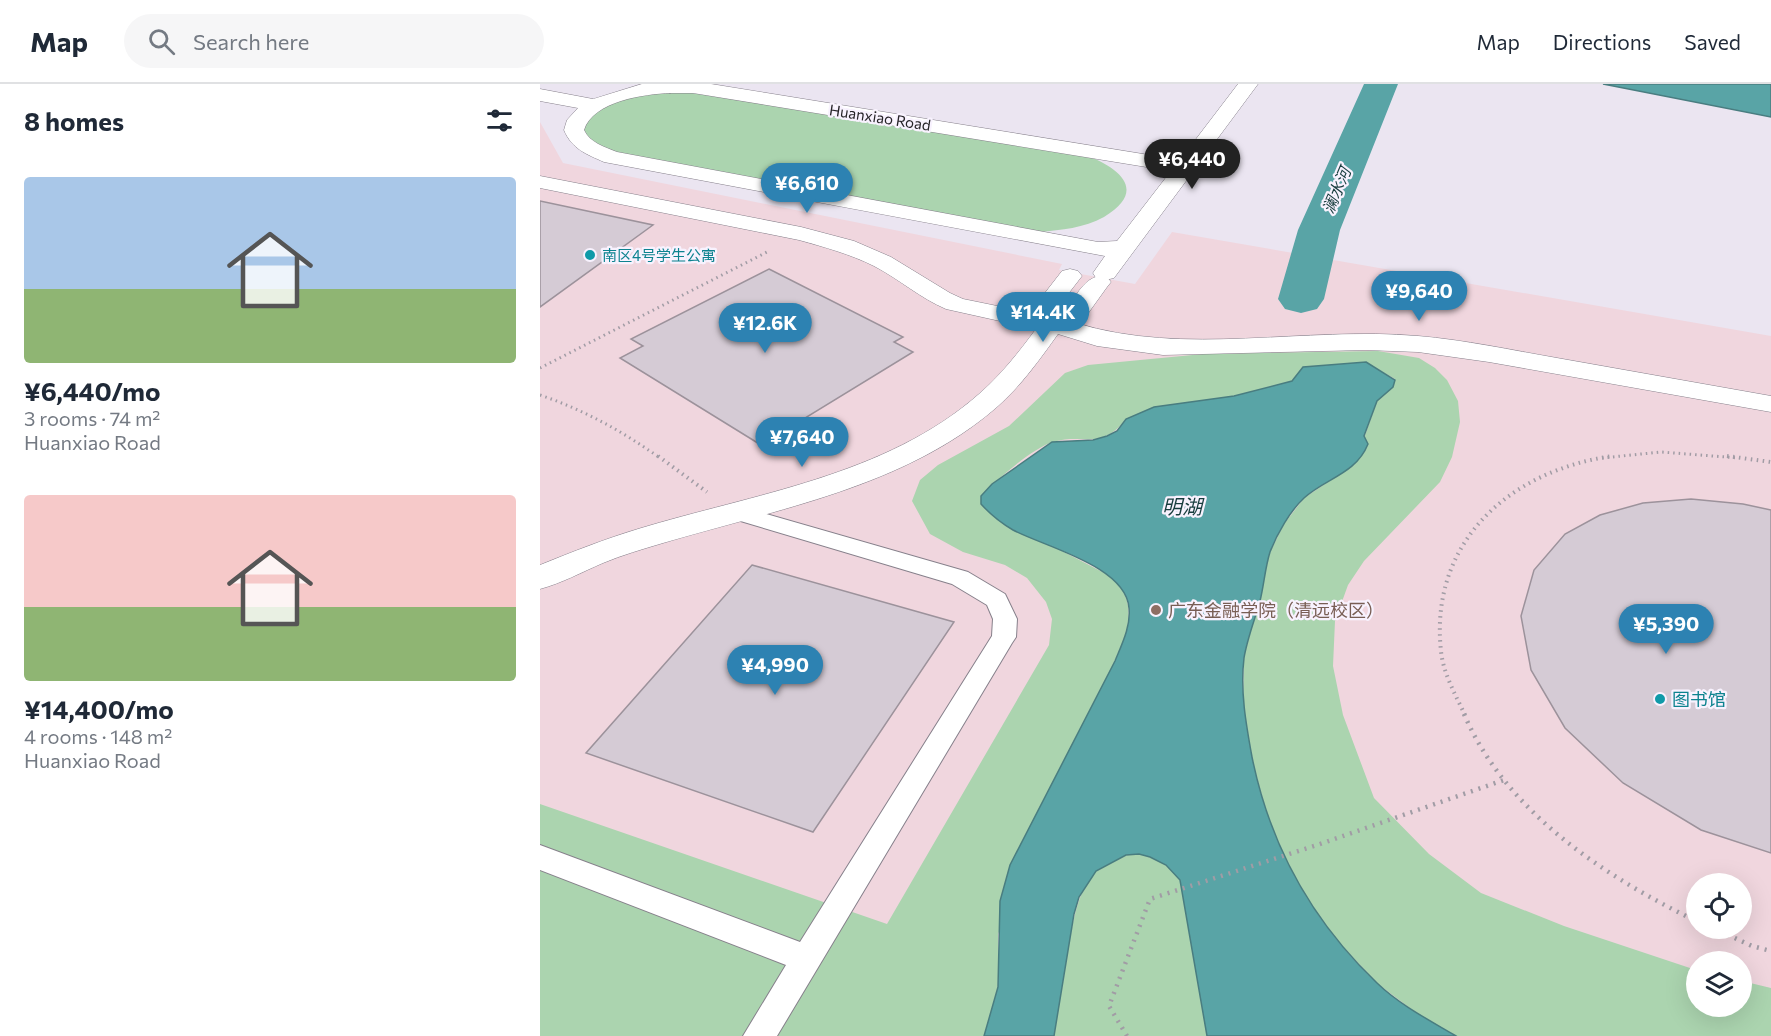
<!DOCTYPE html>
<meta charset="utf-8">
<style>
:root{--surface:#fff;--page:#f6f6f7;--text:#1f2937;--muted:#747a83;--line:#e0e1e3;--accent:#2d82b2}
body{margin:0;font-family:Commissioner,"Noto Sans SC",sans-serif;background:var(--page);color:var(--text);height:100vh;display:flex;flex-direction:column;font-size:22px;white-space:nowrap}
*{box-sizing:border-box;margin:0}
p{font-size:20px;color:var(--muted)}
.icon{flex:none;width:33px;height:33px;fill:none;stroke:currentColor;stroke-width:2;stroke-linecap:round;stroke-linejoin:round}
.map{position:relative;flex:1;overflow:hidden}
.sheet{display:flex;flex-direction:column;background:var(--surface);width:540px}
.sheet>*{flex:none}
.tools{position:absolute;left:1146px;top:789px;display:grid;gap:12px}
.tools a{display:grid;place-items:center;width:66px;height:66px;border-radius:50%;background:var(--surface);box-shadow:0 6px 24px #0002;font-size:30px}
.price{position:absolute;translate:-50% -51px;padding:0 14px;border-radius:21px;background:var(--accent);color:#fff;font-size:20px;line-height:39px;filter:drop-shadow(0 2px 3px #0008)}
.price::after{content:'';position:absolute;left:50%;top:36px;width:18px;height:14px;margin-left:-9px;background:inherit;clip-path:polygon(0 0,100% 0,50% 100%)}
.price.current{background:#222;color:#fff}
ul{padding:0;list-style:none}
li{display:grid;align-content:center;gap:12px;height:318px;padding:0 24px}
li span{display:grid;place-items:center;height:186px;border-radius:6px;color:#555}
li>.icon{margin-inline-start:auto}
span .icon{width:108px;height:108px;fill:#fffc;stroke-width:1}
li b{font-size:26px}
h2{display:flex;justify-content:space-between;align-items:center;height:72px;padding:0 24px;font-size:26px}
header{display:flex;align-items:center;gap:36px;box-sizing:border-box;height:84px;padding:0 30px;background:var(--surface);border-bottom:2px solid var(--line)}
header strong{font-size:28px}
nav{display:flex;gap:33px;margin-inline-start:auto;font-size:21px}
.search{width:420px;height:54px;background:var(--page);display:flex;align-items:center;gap:15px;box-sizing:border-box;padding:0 21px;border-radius:33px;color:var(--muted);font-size:22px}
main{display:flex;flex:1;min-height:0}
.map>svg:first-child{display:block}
.education{fill:#f0d6de;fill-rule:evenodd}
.green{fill:#abd4af}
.water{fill:#59a4a6;stroke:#497d80;stroke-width:1.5}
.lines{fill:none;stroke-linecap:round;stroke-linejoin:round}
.river{fill:#59a4a6;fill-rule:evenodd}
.building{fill:#d5cbd5;stroke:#9c929b;stroke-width:1.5}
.pedestrian-casing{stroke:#86808b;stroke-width:2}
.minor-casing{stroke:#86808b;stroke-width:1}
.tertiary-casing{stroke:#86808b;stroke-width:1}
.path-far2{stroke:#a19ca5;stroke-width:3;stroke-dasharray:1.5 4;stroke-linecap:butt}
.path-far1{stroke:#a19ca5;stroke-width:4;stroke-dasharray:1.5 4.5;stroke-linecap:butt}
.path{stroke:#a19ca5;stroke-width:4.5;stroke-dasharray:2 6;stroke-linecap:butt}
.pedestrian{fill:#fff;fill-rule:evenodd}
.minor{fill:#fff;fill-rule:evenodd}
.tertiary{fill:#fff;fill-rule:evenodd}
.culture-dot{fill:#0f9aa8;stroke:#f8f2fe;stroke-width:2}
.education-dot{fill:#8d6e63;stroke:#f8f2fe;stroke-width:2}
.labels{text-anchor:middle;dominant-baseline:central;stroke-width:4.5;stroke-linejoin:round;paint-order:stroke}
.far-street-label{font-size:15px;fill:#252327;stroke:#f8f2fe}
.far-culture-label{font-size:15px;fill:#0d838f;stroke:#f8f2fe;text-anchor:start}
.far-water-label{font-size:16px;font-style:italic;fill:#173c3d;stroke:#f8f2fe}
.education-label{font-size:18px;fill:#785e54;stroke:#f8f2fe;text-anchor:start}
.culture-label{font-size:18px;fill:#0d838f;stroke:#f8f2fe;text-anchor:start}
.water-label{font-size:20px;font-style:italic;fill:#173c3d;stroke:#f8f2fe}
</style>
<header>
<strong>Map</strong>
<div class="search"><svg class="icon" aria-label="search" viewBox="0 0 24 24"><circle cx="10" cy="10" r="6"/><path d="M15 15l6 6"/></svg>Search here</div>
<nav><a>Map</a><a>Directions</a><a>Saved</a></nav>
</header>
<main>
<section class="sheet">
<h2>8 homes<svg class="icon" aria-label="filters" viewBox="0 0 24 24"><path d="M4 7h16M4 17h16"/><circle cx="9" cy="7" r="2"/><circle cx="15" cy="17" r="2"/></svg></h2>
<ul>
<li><span style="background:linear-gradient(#a9c7e8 60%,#8fb573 0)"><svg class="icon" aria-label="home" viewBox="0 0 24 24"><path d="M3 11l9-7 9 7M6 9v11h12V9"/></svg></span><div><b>¥6,440/mo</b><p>3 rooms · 74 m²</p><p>Huanxiao Road</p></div></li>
<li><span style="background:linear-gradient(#f6c9c9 60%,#8fb573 0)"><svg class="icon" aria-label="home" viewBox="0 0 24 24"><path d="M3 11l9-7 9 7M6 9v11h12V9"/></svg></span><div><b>¥14,400/mo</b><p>4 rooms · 148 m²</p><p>Huanxiao Road</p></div></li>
</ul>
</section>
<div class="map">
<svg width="1231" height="952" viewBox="0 0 1231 952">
<rect width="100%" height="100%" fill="#ebe5f1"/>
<!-- education -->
<path class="education" d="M 0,38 L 23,79 L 522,180 L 519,186 L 595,200 L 632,148 L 1231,252 L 1231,952 L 0,952 ZM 1156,800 L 1202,800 L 1202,844 L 1156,844 ZM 1156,878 L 1202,878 L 1202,922 L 1156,922 Z"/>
<!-- green -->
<g class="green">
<path d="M 133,6 L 545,71 C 578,83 609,106 564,133 C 544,144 521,146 500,148 L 65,70 L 37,43 C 59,15 99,11 133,6 Z"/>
<path d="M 838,267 L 879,274 L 895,284 L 907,296 L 918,317 L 920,338 L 912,373 L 900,398 L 824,477 L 808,501 L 795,537 L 793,582 L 803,631 L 834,714 L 889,770 L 941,809 L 1024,842 L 1156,886 L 1156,922 L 1202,922 L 1202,897 L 1231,904 L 1231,952 L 916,952 L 879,931 L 838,900 L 802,862 L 771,822 L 749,785 L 730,741 L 715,687 L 703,626 L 704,573 L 730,468 L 744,440 L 764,414 L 815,380 L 837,317 L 853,303 L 855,295 L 825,278 L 763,283 L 752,297 L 694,312 L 586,335 C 561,367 543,349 513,358 C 494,363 455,397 441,412 L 441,420 L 451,430 L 572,493 C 590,513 590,522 587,548 L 458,850 L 458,903 L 444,952 L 0,952 L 0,720 L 347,840 L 509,561 L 512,535 L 506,518 L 487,494 L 465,481 L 423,468 L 390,450 L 372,417 L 380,396 L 398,381 L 469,342 L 525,289 L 548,281 L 663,270 Z"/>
<path d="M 599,770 C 616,774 630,781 640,796 L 667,952 L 514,952 C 518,926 523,900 527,873 C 535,828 540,771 599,770 Z"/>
</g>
<!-- water -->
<g class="water">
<polygon points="1063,0 1231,0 1231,33"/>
<path d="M 826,278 L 855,296 L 853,303 L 837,317 L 824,352 L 828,360 C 816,390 786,394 764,414 C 750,427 737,450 730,468 C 725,484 724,501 720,517 C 715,535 707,555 704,574 C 700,607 706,640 712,673 C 730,762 771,836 837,899 C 860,921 889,936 916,952 L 667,952 L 640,796 L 626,781 L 610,773 L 599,770 L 586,771 L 556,787 L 539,813 L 534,830 L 514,952 L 444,952 L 458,903 L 460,817 L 470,781 L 575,577 C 582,560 591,542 589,524 C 586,482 505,463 473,446 C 461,439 450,430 441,420 L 441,412 L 452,400 L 512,358 L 553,356 L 567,352 L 577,347 L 586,335 L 614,323 L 694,312 L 752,297 L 763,283 Z"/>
</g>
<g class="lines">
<!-- river -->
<polygon class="river" points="824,0 858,0 800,146 784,215 777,225 761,229 745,225 738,215 758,146"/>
</g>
<!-- building -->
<g class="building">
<polygon points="0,117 113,141 0,223"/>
<polygon points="229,185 363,253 354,258 373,268 221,361 80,274 103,262 91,255"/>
<polygon points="1151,415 1203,420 1231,426 1231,769 1161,746 1083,699 1025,644 991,586 981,532 994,486 1025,450 1060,431 1103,419"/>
<polygon points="212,481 414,538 273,748 46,669"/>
</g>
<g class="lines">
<!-- pedestrian casing -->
<g class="pedestrian-casing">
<polygon id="pedestrian" points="195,421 428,488 465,510 477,535 476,553 472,559 237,952 203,952 246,881 0,786 0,761 260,858 452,552 453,535 447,521 412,500 187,433 184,428 187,423"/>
</g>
<!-- minor casing -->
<g class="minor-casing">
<path id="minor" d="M 0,92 L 261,143 L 314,157 L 351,173 L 410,209 L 423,215 L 496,230 L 494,223 L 522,187 L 530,185 L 538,187 L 542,192 L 518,223 L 520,227 L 526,225 C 538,210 547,188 567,193 L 571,198 L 567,203 L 544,235 L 536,239 C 645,273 765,242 878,252 C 925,256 971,266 1017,274 C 1088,287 1160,299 1231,312 L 1231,328 L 949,278 L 878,268 L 826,266 L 623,271 L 557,262 L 518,250 C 500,275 481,302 457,323 C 365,403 237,425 123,459 C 103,465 82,471 63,479 C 42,488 22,499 0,505 L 0,481 C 32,468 65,455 98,445 C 213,410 346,392 439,310 C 461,291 479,268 496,245 L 406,225 C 380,214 359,195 334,182 C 310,170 284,163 259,156 L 0,104 Z"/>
</g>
<!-- tertiary casing -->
<g class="tertiary-casing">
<path id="tertiary" d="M 102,0 L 171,0 L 640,76 L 698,0 L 718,0 L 574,194 L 565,196 L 556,194 L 553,189 L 565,172 L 64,78 C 46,70 32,65 24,46 L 27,36 L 38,24 L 0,17 L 0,5 L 53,15 ZM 130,9 L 153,9 L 631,87 L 577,157 L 558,158 L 77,68 C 65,63 50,59 44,46 C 53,17 105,10 130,9 Z"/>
</g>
<!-- path-far2 -->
<g class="path-far2">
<polyline points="0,284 229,167"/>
<path d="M 0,311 C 44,326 82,347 120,374"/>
<polyline points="1062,374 1121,368 1199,374"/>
</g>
<!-- path-far1 -->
<g class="path-far1">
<polyline points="118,372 167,408"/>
<polyline points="1187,372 1231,378"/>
<path d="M 925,631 C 916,612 903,589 901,567 C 889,458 970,386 1073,372"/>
</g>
<!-- path -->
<g class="path">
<path d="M 924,630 C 966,728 1064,792 1156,837"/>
<polyline points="1173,844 1212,862 1231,867"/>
<polyline points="587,952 569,922 610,815 777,761 964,696"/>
</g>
<!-- pedestrian -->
<use href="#pedestrian" class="pedestrian"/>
<!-- minor -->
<use href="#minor" class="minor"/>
<!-- tertiary -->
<use href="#tertiary" class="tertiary"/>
</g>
<!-- markers -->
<g class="culture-dot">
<circle cx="50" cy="171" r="6"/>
<circle cx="1120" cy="615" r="6"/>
</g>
<circle class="education-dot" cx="616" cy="526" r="6"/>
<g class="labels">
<!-- far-street labels -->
<g class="far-street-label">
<text transform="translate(340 33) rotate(9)">Huanxiao Road</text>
</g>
<!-- far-culture labels -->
<g class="far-culture-label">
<text x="62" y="171">南区4号学生公寓</text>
</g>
<!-- far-water labels -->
<g class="far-water-label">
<text transform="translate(796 106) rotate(-67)">澜水河</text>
</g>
<!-- education labels -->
<g class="education-label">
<text x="628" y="526">广东金融学院（清远校区）</text>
</g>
<!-- culture labels -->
<g class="culture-label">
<text x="1132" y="615">图书馆</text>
</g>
<!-- water labels -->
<g class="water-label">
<text x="642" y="422">明湖</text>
</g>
</g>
</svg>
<div class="tools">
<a><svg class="icon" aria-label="locate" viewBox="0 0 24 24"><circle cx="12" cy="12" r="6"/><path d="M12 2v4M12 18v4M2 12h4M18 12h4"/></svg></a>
<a><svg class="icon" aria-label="layers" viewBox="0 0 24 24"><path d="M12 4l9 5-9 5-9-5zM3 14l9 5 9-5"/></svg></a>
</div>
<b class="price current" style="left:652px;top:106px">¥6,440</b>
<b class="price" style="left:267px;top:130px">¥6,610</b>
<b class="price" style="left:879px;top:238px">¥9,640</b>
<b class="price" style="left:503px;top:259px">¥14.4K</b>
<b class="price" style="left:225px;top:270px">¥12.6K</b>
<b class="price" style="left:262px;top:384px">¥7,640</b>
<b class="price" style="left:1126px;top:571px">¥5,390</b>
<b class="price" style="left:235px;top:612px">¥4,990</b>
</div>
</main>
